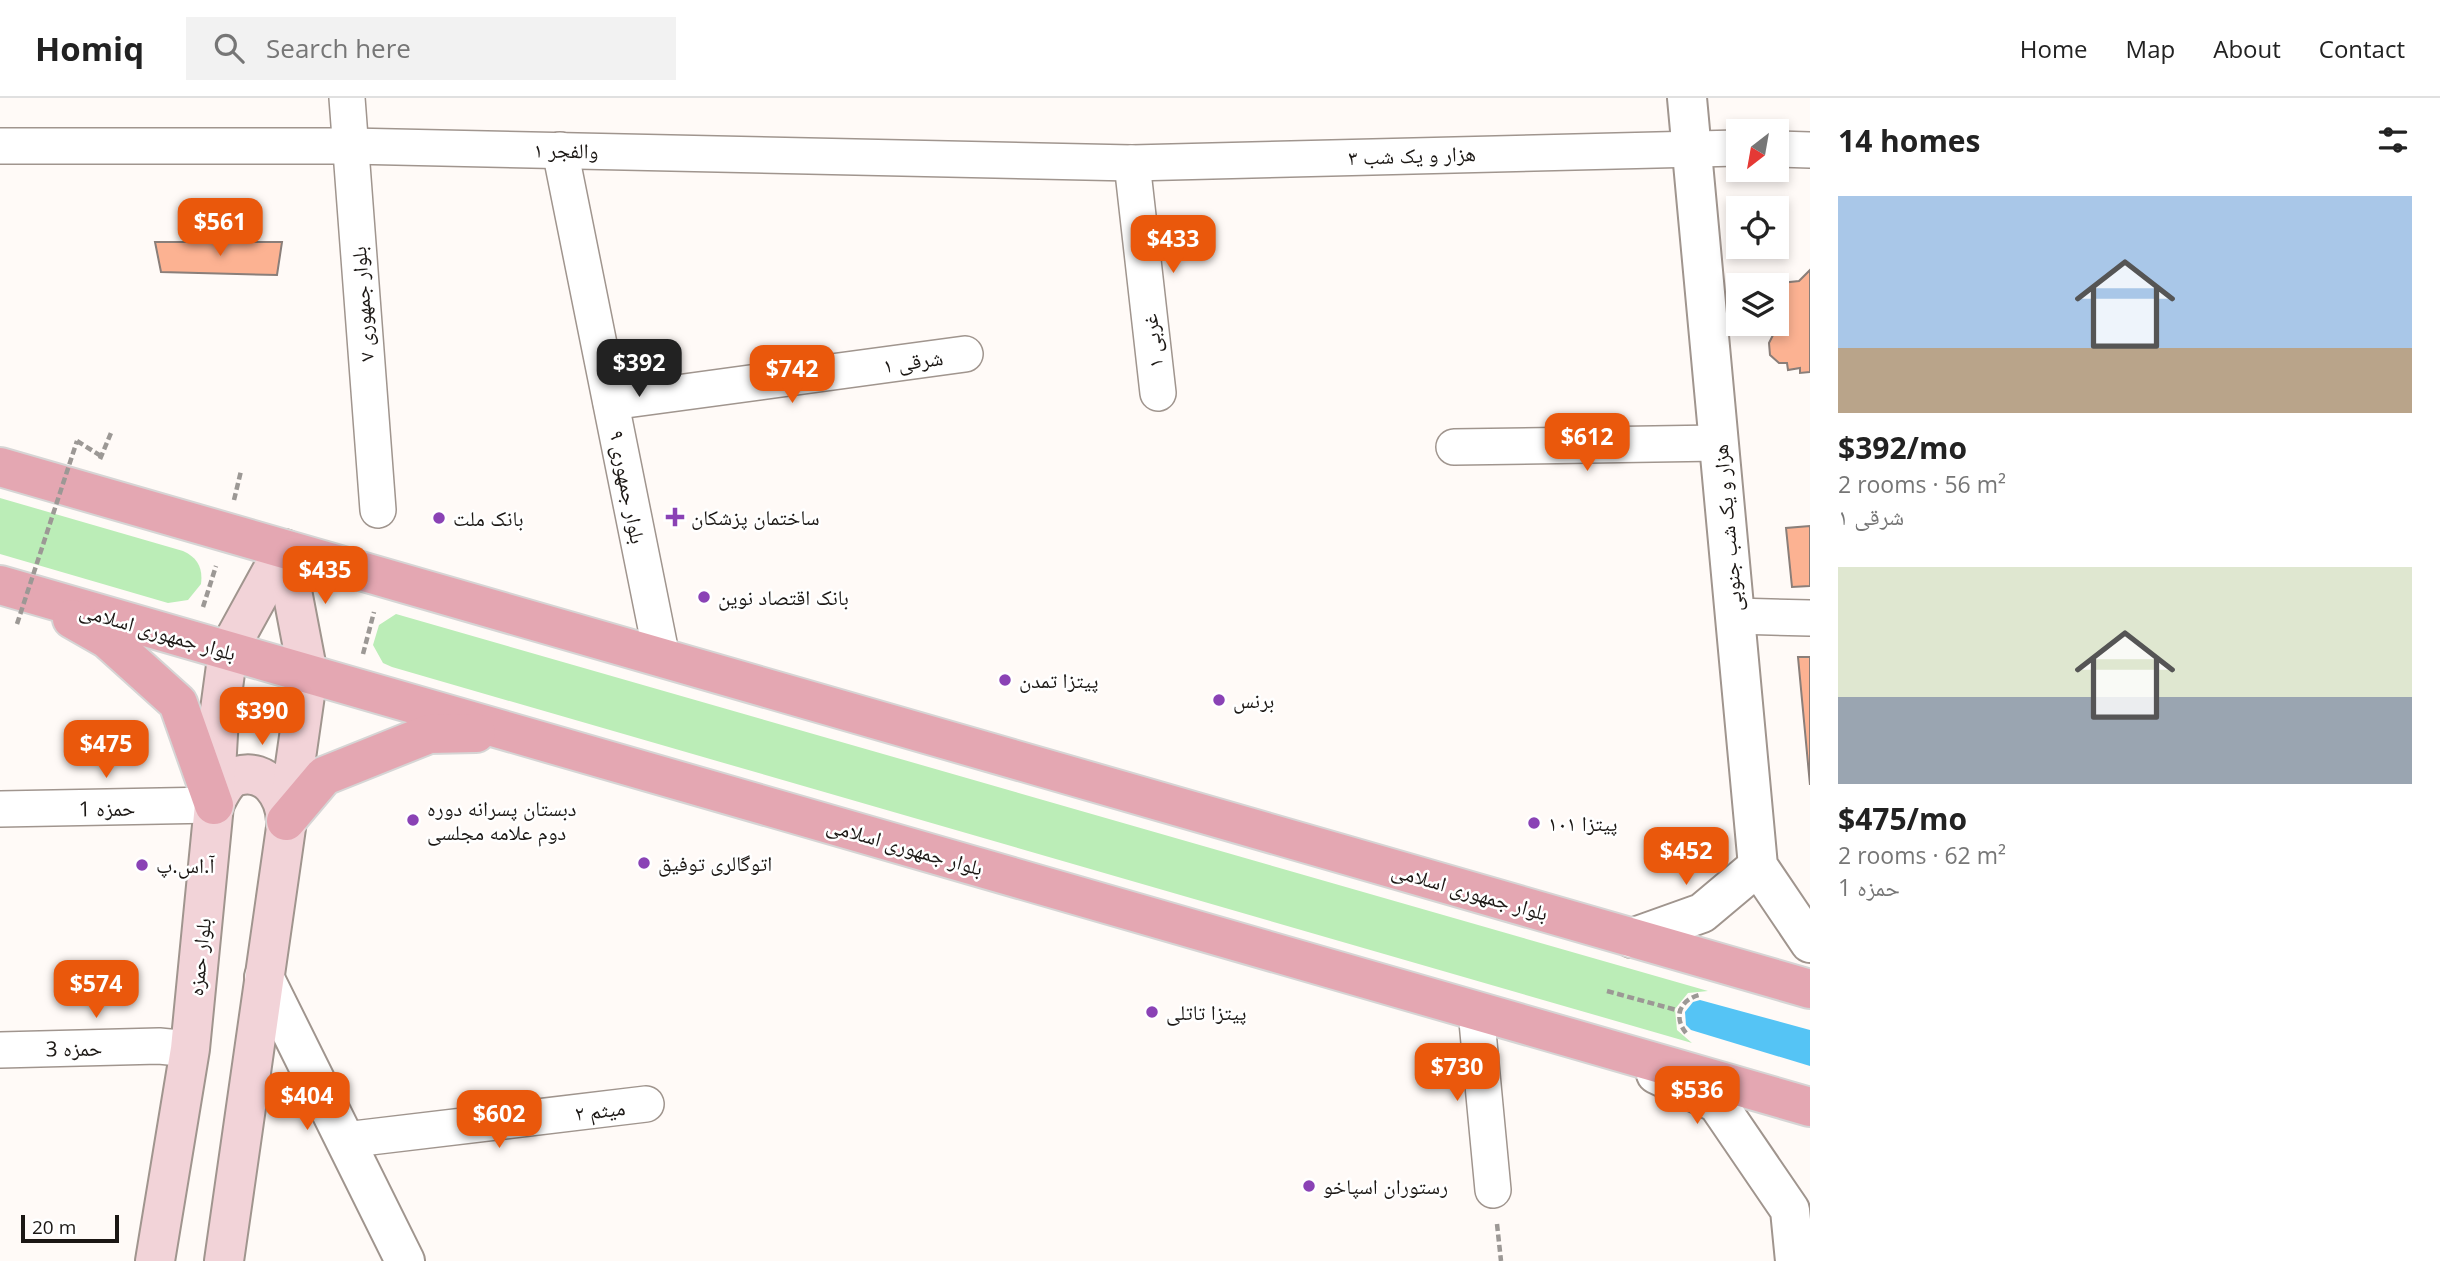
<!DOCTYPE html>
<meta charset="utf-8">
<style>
:root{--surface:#fff;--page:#f2f2f2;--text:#222;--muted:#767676;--line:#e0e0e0;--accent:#ea580c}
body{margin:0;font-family:"Open Sans","Noto Naskh Arabic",sans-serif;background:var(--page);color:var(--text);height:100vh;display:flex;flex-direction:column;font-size:26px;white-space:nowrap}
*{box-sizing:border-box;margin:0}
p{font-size:23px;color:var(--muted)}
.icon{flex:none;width:38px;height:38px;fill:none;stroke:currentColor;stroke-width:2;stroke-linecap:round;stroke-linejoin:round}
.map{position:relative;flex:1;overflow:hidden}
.sheet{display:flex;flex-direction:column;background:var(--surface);width:630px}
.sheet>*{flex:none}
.needle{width:46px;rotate:211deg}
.controls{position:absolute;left:1726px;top:21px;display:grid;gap:14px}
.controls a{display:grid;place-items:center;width:63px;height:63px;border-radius:0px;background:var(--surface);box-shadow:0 4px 10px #0003;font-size:35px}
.scale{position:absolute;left:21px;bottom:18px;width:98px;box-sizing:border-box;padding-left:7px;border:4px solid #1b1714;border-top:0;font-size:19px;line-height:24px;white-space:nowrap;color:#1b1714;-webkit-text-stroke:5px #fff;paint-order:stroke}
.price{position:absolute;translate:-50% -60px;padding:0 16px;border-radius:14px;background:var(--accent);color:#fff;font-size:23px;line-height:46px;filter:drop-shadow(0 2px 4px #0008)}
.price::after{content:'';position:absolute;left:50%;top:42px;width:21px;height:16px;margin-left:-10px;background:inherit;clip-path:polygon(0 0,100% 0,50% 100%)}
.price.selected{background:#222;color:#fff}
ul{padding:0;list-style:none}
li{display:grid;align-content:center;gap:14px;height:371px;padding:0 28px}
li span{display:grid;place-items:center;height:217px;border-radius:0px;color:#555}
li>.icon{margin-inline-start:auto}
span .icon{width:126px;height:126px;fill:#fffc;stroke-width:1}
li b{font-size:30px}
h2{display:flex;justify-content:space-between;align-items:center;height:84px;padding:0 28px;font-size:30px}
header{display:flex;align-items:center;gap:42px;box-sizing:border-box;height:98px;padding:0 35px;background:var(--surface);border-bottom:2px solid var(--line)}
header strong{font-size:33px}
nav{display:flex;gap:38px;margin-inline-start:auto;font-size:24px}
.search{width:490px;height:63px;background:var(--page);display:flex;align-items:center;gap:18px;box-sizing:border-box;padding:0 24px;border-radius:0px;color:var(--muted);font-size:26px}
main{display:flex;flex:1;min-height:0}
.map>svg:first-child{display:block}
.green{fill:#bbedb7}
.water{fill:#55c4f5}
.building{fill:#fcb292;stroke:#8a7e79;stroke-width:2}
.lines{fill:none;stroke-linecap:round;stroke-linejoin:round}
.minor-casing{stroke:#a0958e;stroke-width:38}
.tertiary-casing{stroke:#a0958e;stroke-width:42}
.secondary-casing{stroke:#a0958e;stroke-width:42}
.primary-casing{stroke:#d6d5d5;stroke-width:42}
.path{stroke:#9c9895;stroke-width:4.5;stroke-dasharray:7 3.5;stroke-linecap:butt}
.minor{stroke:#fff;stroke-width:35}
.tertiary{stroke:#fff;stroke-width:38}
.secondary{stroke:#f2d3d8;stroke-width:38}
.primary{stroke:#e4a7b2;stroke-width:38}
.path-bridge{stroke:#9c9895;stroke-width:4.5;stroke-dasharray:7 3.5;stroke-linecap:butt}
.poi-dot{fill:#8a42b5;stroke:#fff;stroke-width:2.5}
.labels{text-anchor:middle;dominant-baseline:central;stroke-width:5;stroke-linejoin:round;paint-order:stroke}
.street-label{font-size:21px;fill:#1b1714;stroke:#fff}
.poi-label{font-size:21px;fill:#1b1714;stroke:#fff;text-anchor:start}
</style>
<header>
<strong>Homiq</strong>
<div class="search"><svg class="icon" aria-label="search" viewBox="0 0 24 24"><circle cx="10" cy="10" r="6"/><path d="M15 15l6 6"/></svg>Search here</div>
<nav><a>Home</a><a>Map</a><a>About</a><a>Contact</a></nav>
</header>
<main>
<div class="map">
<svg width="1810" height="1163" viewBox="0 0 1810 1163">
<rect width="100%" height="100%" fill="#fffaf7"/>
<!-- green -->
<g class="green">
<path d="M 0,400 L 183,453 C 198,460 203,470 201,486 L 188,502 L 168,505 L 0,456 Z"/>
<polygon points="396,516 1708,893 1688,895 1675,911 1677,932 1692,945 392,569 383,565 373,547 379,527"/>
</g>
<!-- water -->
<polygon class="water" points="1700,902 1810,932 1810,968 1691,932 1686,927 1685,914 1693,904"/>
<!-- building -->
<g class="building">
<polygon points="155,144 282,144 277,177 161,174"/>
<polygon points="1810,172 1810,274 1800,275 1800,270 1788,272 1787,265 1779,265 1770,257 1769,245 1776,231 1766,231 1766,226 1776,226 1776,193 1782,193 1781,185 1799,183"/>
<polygon points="1810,428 1810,488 1792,489 1786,430"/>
<polygon points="1798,559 1810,559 1810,687"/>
</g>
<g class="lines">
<!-- minor casing -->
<g class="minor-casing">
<g id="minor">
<polyline points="347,0 378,412"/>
<polyline points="0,48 350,48 1132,65 1738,50"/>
<polyline points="1776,51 1810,52"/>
<polyline points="560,52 662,560"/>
<polyline points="1132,65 1158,295"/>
<polyline points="611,304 965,256"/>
<polyline points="1454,349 1719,345"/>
<polyline points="1735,518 1810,520"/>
<polyline points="0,711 214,707"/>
<polyline points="1476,913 1493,1092"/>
<polyline points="0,952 159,948 190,951"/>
<polyline points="345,1042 646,1006"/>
</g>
</g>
<!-- tertiary casing -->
<g class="tertiary-casing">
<g id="tertiary">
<polyline points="1687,0 1758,768 1810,845"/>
<polyline points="1632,840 1702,815 1758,768"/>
<polyline points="264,879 405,1163"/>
<polyline points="1656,976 1717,1005 1790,1112 1795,1163"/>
</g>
</g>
<!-- secondary casing -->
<g class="secondary-casing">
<g id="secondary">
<path d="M 214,707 C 219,697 226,681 237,678 C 267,669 285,698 286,723"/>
<polyline points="155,1163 190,951 214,707 219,619 228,553 284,451"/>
<polyline points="224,1163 308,576 284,451"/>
</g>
</g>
<!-- primary casing -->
<g class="primary-casing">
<g id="primary">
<polyline points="0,369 1810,891"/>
<polyline points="0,487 1810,1009"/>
<polyline points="72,521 107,541 178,605 214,707"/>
<polyline points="286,723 324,678 429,636 476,635"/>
</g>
</g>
<!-- path -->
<g class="path">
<polyline points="77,343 101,358"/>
<polyline points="100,361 111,335"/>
<polyline points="234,402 241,373"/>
<polyline points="203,509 216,468"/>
<polyline points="363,556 374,514"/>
<polyline points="1607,893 1680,913"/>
<path d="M 1686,935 C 1673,919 1680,902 1699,897"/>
<polyline points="1497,1126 1501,1163"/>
</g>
<!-- minor -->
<use href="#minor" class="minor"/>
<!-- tertiary -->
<use href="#tertiary" class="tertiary"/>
<!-- secondary -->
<use href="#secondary" class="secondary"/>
<!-- primary -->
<use href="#primary" class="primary"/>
<!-- path-bridge -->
<polyline class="path-bridge" points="17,526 77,343"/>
</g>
<!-- markers -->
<g class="poi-dot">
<path d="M671.5 408.5h7v7h7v7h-7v7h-7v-7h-7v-7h7z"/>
<circle cx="439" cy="420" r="7"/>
<circle cx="704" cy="499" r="7"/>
<circle cx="1005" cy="582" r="7"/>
<circle cx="1219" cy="602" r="7"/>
<circle cx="413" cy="722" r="7"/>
<circle cx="1534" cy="725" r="7"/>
<circle cx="644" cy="765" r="7"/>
<circle cx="142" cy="767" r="7"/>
<circle cx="1152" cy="914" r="7"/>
<circle cx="1309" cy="1088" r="7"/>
</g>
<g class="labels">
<!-- street labels -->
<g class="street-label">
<text transform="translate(566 52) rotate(1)">والفجر ۱</text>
<text transform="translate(1412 57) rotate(-2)">هزار و یک شب ۳</text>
<text transform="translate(362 206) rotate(-94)">بلوار جمهوری ۷</text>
<text transform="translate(1152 243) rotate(-97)">غربی ۱</text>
<text transform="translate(913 263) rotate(-8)">شرقی ۱</text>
<text transform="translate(628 389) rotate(79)">بلوار جمهوری ۹</text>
<text transform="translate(1727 430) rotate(-95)">هزار و یک شب جنوبی</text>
<text transform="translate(158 533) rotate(16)">بلوار جمهوری اسلامی</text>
<text transform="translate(107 710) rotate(-1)">حمزه 1</text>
<text transform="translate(905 748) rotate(16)">بلوار جمهوری اسلامی</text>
<text transform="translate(1470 793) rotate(16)">بلوار جمهوری اسلامی</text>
<text transform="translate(199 859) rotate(-84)">بلوار حمزه</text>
<text transform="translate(74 950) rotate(-1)">حمزه 3</text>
<text transform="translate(600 1012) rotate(-7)">میثم ۲</text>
</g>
<!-- poi labels -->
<g class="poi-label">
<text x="691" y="419">ساختمان پزشکان</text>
<text x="453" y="420">بانک ملت</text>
<text x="718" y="499">بانک اقتصاد نوین</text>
<text x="1019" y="582">پیتزا تمدن</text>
<text x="1233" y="602">برنس</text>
<text x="427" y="710">دبستان پسرانه دوره<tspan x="427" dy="24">دوم علامه مجلسی</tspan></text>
<text x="1548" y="725">پیتزا ۱۰۱</text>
<text x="658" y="765">اتوگالری توفیق</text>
<text x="156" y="767">آ.اس.پ</text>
<text x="1166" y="914">پیتزا تاتلی</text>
<text x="1323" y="1088">رستوران اسپاخو</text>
</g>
</g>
</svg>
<div class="controls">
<a><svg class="needle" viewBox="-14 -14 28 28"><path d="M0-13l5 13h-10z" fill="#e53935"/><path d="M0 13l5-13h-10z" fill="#767676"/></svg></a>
<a><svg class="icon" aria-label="locate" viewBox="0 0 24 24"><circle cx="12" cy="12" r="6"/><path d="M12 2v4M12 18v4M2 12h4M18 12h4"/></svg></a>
<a><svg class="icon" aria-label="layers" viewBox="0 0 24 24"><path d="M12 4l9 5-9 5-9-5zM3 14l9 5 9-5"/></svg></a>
</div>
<div class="scale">20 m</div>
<b class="price" style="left:220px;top:160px">$561</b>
<b class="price" style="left:1173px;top:177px">$433</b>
<b class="price selected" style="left:639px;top:301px">$392</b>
<b class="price" style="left:792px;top:307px">$742</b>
<b class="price" style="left:1587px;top:375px">$612</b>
<b class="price" style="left:325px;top:508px">$435</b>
<b class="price" style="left:262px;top:649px">$390</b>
<b class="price" style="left:106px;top:682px">$475</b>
<b class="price" style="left:1686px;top:789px">$452</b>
<b class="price" style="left:96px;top:922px">$574</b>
<b class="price" style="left:1457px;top:1005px">$730</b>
<b class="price" style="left:1697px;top:1028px">$536</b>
<b class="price" style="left:307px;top:1034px">$404</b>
<b class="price" style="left:499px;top:1052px">$602</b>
</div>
<section class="sheet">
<h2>14 homes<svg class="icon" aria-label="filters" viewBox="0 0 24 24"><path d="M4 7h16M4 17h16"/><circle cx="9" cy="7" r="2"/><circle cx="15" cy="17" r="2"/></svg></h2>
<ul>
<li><span style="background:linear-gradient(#a9c7e8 70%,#b9a48a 0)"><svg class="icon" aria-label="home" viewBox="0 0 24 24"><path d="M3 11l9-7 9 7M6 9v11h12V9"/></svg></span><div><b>$392/mo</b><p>2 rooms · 56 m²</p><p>شرقی ۱</p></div></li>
<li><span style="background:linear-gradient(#dfe7d0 60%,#9aa5b1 0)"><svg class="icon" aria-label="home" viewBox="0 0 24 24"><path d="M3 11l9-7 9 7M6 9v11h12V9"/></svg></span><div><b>$475/mo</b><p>2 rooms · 62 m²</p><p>حمزه 1</p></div></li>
</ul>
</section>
</main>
